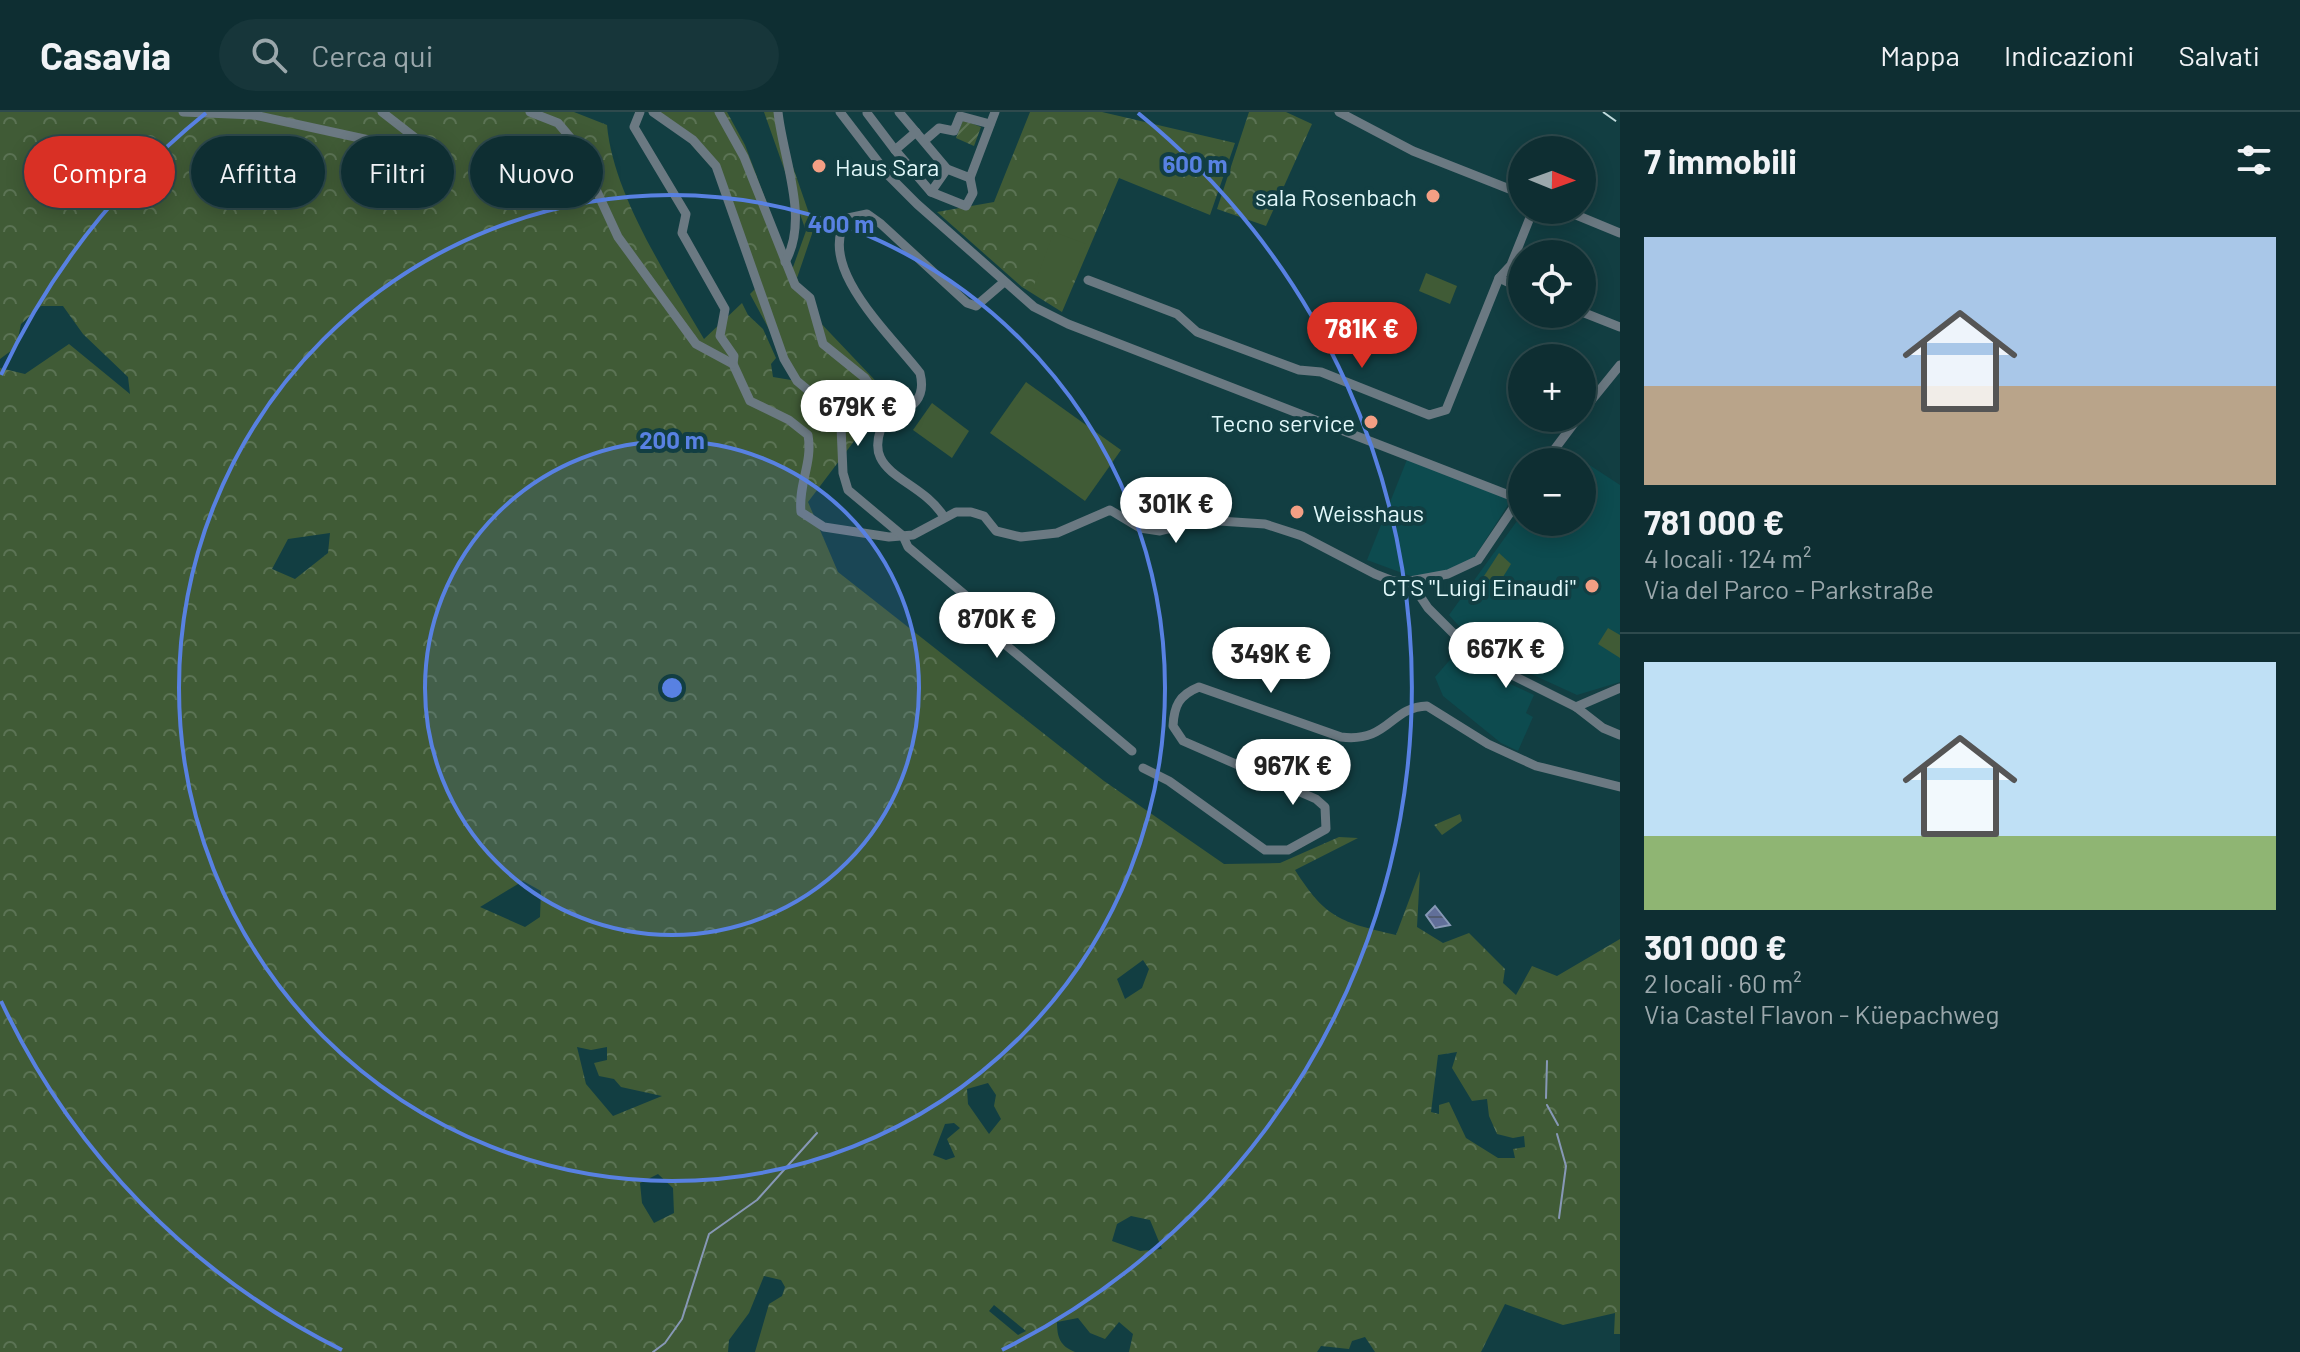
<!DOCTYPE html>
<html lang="it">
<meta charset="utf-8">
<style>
:root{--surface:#0e2e32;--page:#17363a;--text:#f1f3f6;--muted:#9ba8ac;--line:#2e4a4d;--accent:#d93025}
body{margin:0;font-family:Barlow,sans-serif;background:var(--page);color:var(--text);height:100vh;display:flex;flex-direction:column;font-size:30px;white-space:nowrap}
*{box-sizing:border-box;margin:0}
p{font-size:26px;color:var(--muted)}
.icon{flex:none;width:44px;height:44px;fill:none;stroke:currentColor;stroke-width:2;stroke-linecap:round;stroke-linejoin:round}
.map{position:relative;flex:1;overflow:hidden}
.drawer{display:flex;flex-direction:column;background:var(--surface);width:680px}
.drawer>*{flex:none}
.hud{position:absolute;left:24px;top:24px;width:760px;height:72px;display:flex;gap:16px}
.needle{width:52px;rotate:91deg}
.tools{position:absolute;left:1508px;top:24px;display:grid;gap:16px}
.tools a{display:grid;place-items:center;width:88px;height:88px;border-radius:50%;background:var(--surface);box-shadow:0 4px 20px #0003,0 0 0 2px var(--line);font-size:40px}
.price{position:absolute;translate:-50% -68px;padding:0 18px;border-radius:28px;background:#fff;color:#222;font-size:26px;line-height:52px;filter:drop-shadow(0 2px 4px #0008)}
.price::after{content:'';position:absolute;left:50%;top:48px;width:24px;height:18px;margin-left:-12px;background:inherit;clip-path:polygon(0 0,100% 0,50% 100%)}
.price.active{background:var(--accent);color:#fff}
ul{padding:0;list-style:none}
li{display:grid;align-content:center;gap:16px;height:424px;padding:0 24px}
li+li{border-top:2px solid var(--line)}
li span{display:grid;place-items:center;height:248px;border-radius:0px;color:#555}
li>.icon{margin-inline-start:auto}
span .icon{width:144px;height:144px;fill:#fffc;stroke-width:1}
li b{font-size:34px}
h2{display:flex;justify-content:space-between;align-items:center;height:96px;padding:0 24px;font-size:34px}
.chip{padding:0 28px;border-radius:36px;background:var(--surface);box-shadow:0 4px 20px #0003,0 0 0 2px var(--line);font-size:28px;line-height:72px}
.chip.active{background:var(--accent);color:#fff}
header{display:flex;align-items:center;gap:48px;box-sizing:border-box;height:112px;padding:0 40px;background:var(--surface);border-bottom:2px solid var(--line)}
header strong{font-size:38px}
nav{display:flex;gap:44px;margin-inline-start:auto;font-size:28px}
.search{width:560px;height:72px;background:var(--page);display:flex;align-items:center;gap:20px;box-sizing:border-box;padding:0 28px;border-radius:44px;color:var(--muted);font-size:30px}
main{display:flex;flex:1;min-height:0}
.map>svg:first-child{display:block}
.built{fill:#0d4b4f}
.forest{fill:url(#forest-crowns);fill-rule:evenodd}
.garden{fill:url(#garden-furrows)}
.pitch{fill:#405b36}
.water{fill:url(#water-rules);stroke:#8798b6;stroke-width:2}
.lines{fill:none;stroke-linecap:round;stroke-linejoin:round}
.stream{stroke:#8798b6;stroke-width:2}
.minor{stroke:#6b7982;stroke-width:9}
.rail{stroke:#c1dbdd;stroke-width:2;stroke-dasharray:16 8;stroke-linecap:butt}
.ring{fill:none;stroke:#5881e2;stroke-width:4}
.poi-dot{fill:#f39f84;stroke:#123e42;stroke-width:3}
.labels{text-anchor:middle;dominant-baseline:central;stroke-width:8;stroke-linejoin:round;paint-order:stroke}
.poi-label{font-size:24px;fill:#e1f8fa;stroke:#123e42;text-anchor:end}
.centre{fill:#5881e2;stroke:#123e42;stroke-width:4}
.ring-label{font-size:24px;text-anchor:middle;font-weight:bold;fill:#5881e2;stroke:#123e42;stroke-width:8;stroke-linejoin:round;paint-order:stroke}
</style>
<header>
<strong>Casavia</strong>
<div class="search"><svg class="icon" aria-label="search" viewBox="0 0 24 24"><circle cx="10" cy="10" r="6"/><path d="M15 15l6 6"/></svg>Cerca qui</div>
<nav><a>Mappa</a><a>Indicazioni</a><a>Salvati</a></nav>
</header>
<main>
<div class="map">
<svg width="1620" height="1240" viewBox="0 0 1620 1240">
<defs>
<pattern id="forest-crowns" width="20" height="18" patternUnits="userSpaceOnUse" patternTransform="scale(2)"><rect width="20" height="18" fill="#405b36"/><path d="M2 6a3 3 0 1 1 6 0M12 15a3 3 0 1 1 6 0" fill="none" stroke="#5b7354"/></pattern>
<pattern id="garden-furrows" width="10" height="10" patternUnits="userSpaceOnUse" patternTransform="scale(2)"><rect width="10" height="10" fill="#405b36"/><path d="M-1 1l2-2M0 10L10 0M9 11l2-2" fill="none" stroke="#5b7354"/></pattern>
<pattern id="water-rules" width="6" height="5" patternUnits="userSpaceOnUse" patternTransform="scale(2)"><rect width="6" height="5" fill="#616f99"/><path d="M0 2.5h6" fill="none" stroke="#525c72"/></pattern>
</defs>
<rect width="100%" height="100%" fill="#123e42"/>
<!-- built -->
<g class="built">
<polygon points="1565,337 1620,373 1620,570 1577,583 1492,544 1476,533 1449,503 1522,402 1522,410 1582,410 1582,350 1556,350"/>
<polygon points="1408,345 1513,385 1474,446 1448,458 1413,465 1367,448"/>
<polygon points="1456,541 1478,557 1534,583 1526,601 1533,605 1518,639 1501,631 1443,584 1435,565"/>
</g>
<!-- forest -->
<g class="forest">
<path d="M 0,0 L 574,0 L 607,13 C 613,83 669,167 704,227 L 742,191 L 748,203 L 763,217 L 776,246 L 771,252 L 773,265 L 797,269 L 750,182 L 758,174 L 713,57 L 680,20 L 648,0 L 727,0 L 745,33 L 792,158 L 806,119 L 764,0 L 774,0 L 814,116 L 797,166 L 813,203 L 889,283 L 808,390 L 838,460 L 1104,669 L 1224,752 L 1280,751 L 1339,725 L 1358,726 L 1295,758 C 1326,807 1341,810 1396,823 L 1420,759 L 1417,815 L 1443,831 L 1469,821 L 1505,857 L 1503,871 L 1516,883 L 1532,854 L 1557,864 L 1620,827 L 1620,1222 L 1614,1222 L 1615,1201 L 1563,1213 L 1505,1192 L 1481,1240 L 1375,1240 L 1365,1225 L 1352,1229 L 1349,1237 L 1321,1234 L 1317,1240 L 1129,1240 L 1133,1222 L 1119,1210 L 1105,1227 L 1090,1221 L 1078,1206 L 1057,1210 C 1057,1225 1060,1234 1075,1240 L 755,1240 L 769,1192 L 782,1184 L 785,1175 L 781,1168 L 764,1164 L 749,1201 L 729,1228 L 728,1240 L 0,1240 L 0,256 L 25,262 L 69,232 L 130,282 L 128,265 L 83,222 L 63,194 L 41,194 L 21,212 L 16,235 L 0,247 ZM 330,421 L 328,441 L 295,467 L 272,457 L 288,427 ZM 523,769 L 541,779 L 540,805 L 525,815 L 480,795 ZM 1143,848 L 1149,857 L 1142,876 L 1125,887 L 1117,867 ZM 577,935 L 591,938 L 607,935 L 607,948 L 594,951 L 599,964 L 614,967 L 621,975 L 662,984 L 613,1004 L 586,972 ZM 1457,940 L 1452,956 L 1472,989 L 1487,987 L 1489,1004 L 1497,1022 L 1513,1026 L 1524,1024 L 1525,1035 L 1513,1037 L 1515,1046 L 1498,1046 L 1466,1026 L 1449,990 L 1439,993 L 1439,1002 L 1431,1000 L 1438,943 ZM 988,971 L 996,983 L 994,994 L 1001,1007 L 989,1022 L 968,992 L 967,977 ZM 954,1011 L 960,1016 L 947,1027 L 955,1045 L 946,1048 L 933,1043 L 945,1012 ZM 658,1062 L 673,1076 L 674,1101 L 654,1111 L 642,1091 L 640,1071 ZM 1131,1104 L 1150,1108 L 1162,1137 L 1140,1139 L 1112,1129 L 1117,1112 ZM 994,1193 L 1026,1219 L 1018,1223 L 989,1199 Z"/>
<polygon points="1030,0 1102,0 1235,31 1210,103 1119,66 1062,200 1022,175 937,100 994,90"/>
<polygon points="1249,0 1286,0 1312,12 1266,114 1217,97"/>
<polygon points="1460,702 1462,709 1442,723 1434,713"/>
</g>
<!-- garden -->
<polygon class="garden" points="963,8 981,15 974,34 956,26"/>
<!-- pitch -->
<g class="pitch">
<polygon points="1054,120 1086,132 1065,189 1033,176"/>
<polygon points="1426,161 1457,174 1450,192 1419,179"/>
<polygon points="1026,270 1121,338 1085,389 990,321"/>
<polygon points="932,291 969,319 952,346 913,318"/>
<polygon points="1499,441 1511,452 1498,473 1484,464"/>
<polygon points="1608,516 1620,523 1620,546 1598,532"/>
</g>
<!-- water -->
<polygon class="water" points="1435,794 1450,813 1435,816 1426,803"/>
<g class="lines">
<!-- stream -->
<g class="stream">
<polyline points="1546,986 1547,949"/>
<polyline points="1547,993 1558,1013"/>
<polyline points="1557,1022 1566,1054 1559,1106"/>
<polyline points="653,1240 665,1231 682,1207 709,1122 757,1088 817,1021"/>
</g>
<!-- minor -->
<g class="minor">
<polyline points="183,0 254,3 369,28 409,41 433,57 442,57 445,49 382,0"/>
<path d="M 530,0 L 558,11 L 574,30 L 618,125 L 696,232 L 733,252 L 750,289 L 789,308 L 808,323 C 813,351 798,372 801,400 L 824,415 L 889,425 L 913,423 L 956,400 L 971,400 L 984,404 L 996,419 L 1021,425 L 1057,421 L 1110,398 L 1140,416 L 1160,419 L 1204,408 L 1265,412 L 1302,424 L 1375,462 L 1393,469 L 1410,469 L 1448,462 L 1478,448 L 1522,383"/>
<polyline points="640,0 634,15 686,102 682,121 725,197 720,224 734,244 733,252"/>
<polyline points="653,0 693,28 716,54 784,247 797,269 832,298 841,314 843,361 848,378 903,424 908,435 983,498 994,523 1132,639"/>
<polyline points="719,0 744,45 795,173 810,186 823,232 865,266 889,300"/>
<path d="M 778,0 C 783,47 810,107 785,150"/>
<polyline points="840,0 889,64 917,92 1034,195 1068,212 1519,387"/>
<polyline points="899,0 947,57 970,66 995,0"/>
<polyline points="1339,0 1413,39 1522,82"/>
<polyline points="867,1 895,38 916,20"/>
<polyline points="924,29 939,16 954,19 960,4 990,12"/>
<polyline points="895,38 931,80 947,57"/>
<polyline points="931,80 966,94 973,81 970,66"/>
<polyline points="1564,98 1620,121"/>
<polyline points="1499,166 1522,177"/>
<polyline points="1088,168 1177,202 1197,220 1299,258 1321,260 1429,303 1446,298 1499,166 1511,153 1533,98"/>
<polyline points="1582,200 1620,215"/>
<path d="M 889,300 C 914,299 926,285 920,261 C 892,224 813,153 848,106 L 867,102 L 881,112 L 967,191 L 976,194 L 1004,170"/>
<path d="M 889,300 C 851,364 918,362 944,405"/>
<polyline points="1582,300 1620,253"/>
<polyline points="1545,350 1578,306"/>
<polyline points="1410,469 1428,496 1478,546 1576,595 1603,616 1620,623"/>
<polyline points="1576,595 1620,576"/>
<path d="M 1143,656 L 1169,669 L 1265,738 L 1288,738 L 1326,717 L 1325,695 L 1316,687 L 1183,629 L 1173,614 C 1174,594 1179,583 1199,575 L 1341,625 C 1389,631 1390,595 1427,594 L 1488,632 L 1536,654 L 1620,675"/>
</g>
<!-- rail -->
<polyline class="rail" points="1603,0 1620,12"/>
</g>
<!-- distance rings -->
<circle cx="672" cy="576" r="247" fill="#5881e2" fill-opacity=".12"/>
<g class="ring">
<circle cx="672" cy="576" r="247"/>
<circle cx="672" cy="576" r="493"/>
<path d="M342 1238A740 740 0 0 1 1 889M1 263A740 740 0 0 1 206 1M1138 1A740 740 0 0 1 1002 1238"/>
</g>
<!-- markers -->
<g class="poi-dot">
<circle cx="819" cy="54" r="8"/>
<circle cx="1433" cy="84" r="8"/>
<circle cx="1371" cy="310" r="8"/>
<circle cx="1297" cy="400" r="8"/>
<circle cx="1592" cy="474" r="8"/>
</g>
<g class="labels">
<!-- poi labels -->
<g class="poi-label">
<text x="835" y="54" text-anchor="start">Haus Sara</text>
<text x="1417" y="84">sala Rosenbach</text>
<text x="1355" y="310">Tecno service</text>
<text x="1313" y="400" text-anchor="start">Weisshaus</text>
<text x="1576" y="474">CTS "Luigi Einaudi"</text>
</g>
</g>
<circle cx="672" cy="576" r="12" class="centre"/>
<g class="ring-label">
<text x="1195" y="61">600 m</text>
<text x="841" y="121">400 m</text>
<text x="672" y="337">200 m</text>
</g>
</svg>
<div class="tools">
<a><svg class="needle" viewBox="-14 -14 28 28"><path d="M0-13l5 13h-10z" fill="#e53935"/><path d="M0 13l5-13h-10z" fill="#9ba8ac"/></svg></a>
<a><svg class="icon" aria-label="locate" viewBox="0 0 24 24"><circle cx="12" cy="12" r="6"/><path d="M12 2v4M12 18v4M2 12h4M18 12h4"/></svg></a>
<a>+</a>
<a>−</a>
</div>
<b class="price active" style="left:1362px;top:258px">781K €</b>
<b class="price" style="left:858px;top:336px">679K €</b>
<b class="price" style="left:1176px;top:433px">301K €</b>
<b class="price" style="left:997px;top:548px">870K €</b>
<b class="price" style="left:1506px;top:578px">667K €</b>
<b class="price" style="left:1271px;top:583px">349K €</b>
<b class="price" style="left:1293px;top:695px">967K €</b>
<div class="hud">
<a class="chip active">Compra</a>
<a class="chip">Affitta</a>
<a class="chip">Filtri</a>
<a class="chip">Nuovo</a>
</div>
</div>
<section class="drawer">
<h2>7 immobili<svg class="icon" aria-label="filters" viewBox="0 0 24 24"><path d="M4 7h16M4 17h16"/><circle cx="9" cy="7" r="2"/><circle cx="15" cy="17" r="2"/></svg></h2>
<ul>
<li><span style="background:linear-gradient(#a9c7e8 60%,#b9a48a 0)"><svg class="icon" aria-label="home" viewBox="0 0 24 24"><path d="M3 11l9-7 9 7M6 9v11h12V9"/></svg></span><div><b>781 000 €</b><p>4 locali · 124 m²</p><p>Via del Parco - Parkstraße</p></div></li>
<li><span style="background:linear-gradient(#bfe0f5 70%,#8fb573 0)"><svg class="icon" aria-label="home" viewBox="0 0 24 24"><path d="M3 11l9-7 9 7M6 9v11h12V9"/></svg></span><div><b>301 000 €</b><p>2 locali · 60 m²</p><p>Via Castel Flavon - Küepachweg</p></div></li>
</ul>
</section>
</main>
